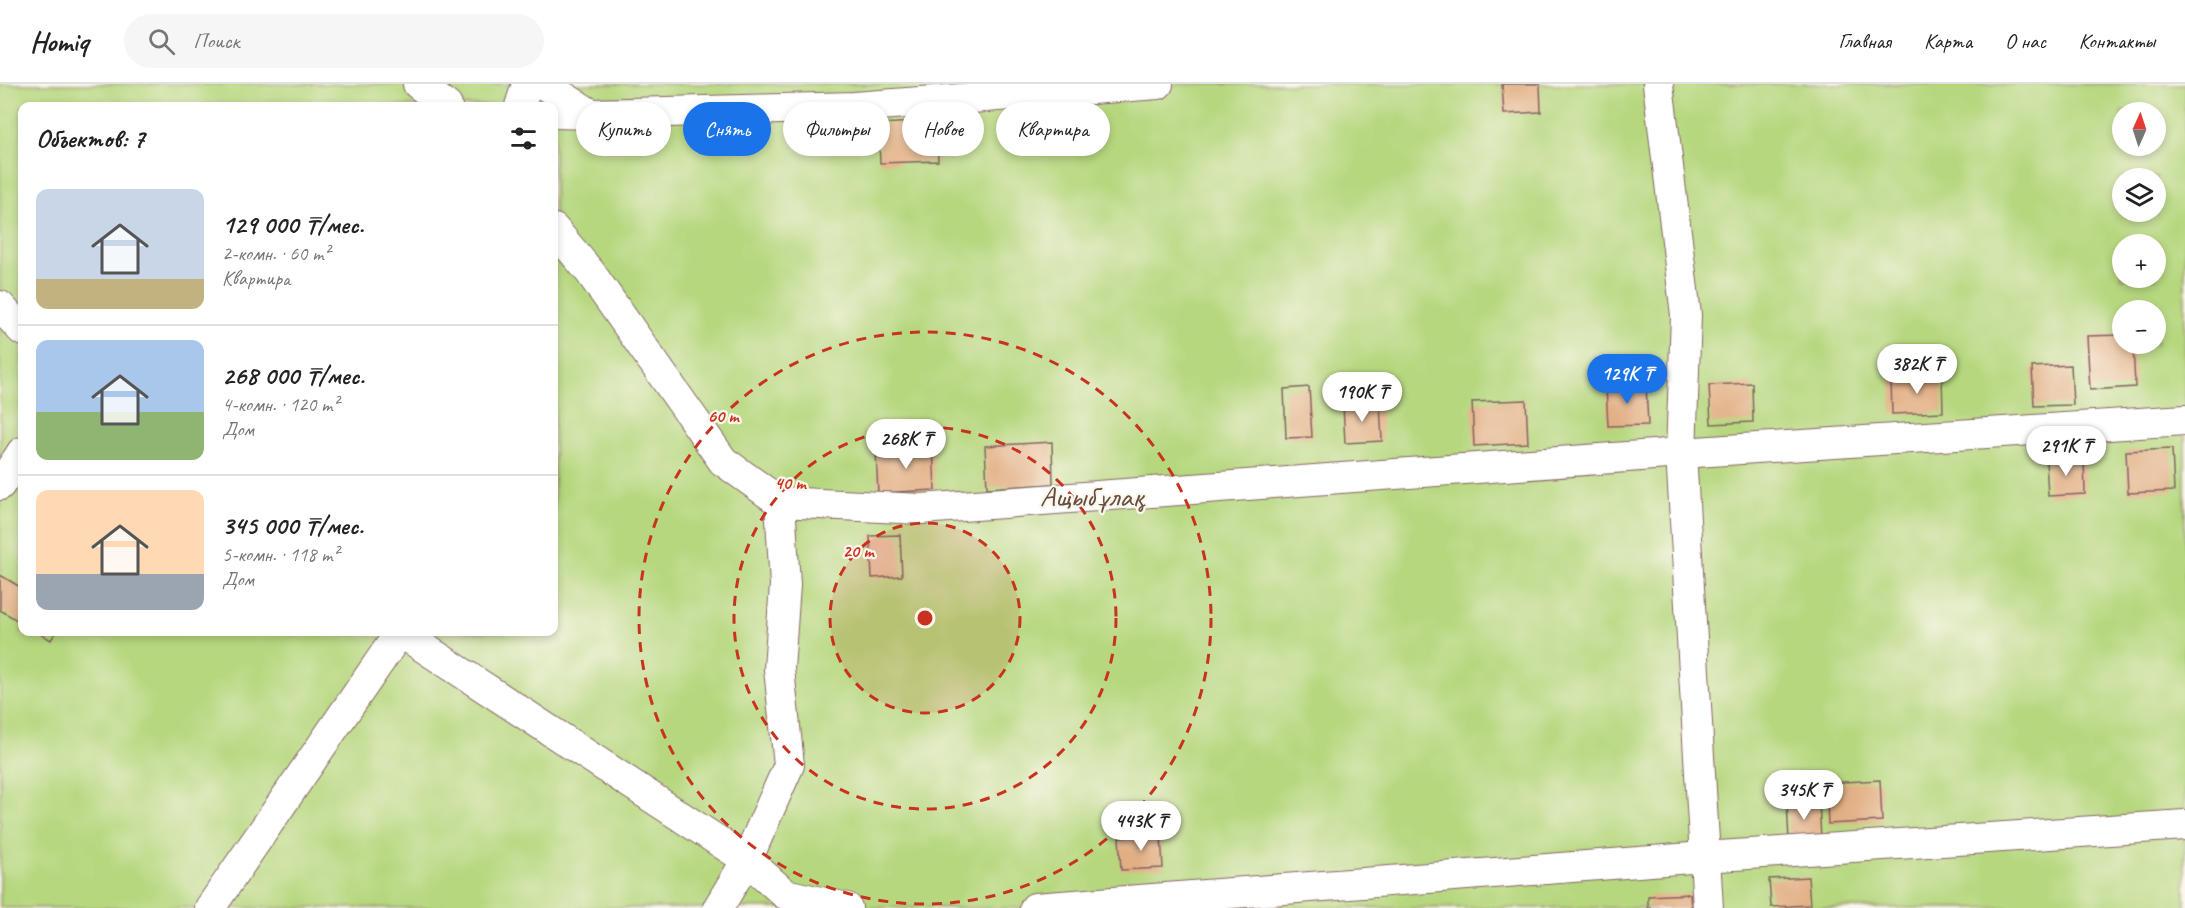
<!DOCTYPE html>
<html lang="ru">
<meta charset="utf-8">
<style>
:root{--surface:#fff;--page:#f6f6f6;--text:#222;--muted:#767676;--line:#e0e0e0;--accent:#1a73e8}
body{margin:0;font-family:Caveat,sans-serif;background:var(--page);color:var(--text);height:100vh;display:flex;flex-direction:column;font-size:22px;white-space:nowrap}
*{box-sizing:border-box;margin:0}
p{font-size:20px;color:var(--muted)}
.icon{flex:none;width:33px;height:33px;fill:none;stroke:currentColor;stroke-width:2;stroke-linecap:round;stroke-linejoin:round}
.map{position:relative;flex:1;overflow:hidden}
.side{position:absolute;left:18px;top:18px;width:540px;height:534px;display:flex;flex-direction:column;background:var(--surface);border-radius:12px;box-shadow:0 3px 9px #0003}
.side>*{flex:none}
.banner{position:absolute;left:576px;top:18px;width:570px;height:54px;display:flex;gap:12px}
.needle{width:39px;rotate:3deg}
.tools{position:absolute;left:2112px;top:18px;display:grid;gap:12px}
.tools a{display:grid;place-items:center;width:54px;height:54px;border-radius:50%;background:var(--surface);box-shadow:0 3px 9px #0003;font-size:30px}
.price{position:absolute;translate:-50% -51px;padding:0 14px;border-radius:21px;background:#fff;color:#222;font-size:20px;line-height:39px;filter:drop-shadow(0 2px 3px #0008)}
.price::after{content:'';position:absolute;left:50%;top:36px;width:18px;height:14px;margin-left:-9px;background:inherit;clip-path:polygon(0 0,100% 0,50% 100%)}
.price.on{background:var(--accent);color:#fff}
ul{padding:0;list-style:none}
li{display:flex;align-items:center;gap:18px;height:150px;padding:0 18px}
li+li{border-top:2px solid var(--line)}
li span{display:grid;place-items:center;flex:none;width:168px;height:120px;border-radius:12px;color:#555}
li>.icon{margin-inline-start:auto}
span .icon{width:72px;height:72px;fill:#fffc;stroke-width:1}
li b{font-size:26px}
h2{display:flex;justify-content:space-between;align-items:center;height:72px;padding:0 18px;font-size:26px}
.tag{padding:0 21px;border-radius:27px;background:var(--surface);box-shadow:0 3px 9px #0003;font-size:21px;line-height:54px}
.tag.on{background:var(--accent);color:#fff}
header{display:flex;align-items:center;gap:36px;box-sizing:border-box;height:84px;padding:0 30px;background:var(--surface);border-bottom:2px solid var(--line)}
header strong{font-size:28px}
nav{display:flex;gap:33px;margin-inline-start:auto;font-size:21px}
.search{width:420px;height:54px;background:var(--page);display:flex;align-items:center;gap:15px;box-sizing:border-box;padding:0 21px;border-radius:33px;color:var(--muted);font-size:22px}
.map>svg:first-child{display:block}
.green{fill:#b6d77e;stroke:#807b54;stroke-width:1.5;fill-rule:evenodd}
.building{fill:#e2af84}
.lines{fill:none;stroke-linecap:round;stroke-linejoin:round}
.minor-casing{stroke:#846461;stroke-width:32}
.minor{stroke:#fff;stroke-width:30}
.ring{fill:none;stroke:#c8321e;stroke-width:3;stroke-dasharray:10 8}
.labels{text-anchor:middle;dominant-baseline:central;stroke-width:4.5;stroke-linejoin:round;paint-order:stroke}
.park-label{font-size:30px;fill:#654d40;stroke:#fbf7ec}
.centre{fill:#c8321e;stroke:#fbf7ec;stroke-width:3}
.ring-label{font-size:18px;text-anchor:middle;font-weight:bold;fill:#c8321e;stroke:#fbf7ec;stroke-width:4.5;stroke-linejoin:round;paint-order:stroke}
</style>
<header>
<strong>Homiq</strong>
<div class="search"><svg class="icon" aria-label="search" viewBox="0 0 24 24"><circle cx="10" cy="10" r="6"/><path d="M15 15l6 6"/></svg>Поиск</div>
<nav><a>Главная</a><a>Карта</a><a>О нас</a><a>Контакты</a></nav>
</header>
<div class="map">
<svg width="2185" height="824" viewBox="0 0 2185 824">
<rect width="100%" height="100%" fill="#fbf7ec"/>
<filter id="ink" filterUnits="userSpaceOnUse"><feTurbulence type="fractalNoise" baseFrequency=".0167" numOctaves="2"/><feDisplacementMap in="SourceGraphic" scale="12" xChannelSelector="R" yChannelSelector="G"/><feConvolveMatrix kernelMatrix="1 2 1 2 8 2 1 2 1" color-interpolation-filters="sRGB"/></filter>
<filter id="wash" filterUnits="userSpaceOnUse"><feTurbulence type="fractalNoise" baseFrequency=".008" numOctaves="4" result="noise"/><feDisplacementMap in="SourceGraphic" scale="24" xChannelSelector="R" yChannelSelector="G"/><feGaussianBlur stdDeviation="1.35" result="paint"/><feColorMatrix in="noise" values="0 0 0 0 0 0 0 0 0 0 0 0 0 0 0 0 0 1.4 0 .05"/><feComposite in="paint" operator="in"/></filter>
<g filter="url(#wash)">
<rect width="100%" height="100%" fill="#efe3c5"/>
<!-- green -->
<path class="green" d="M 0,0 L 2185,0 L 2185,824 L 0,824 ZM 22,22 L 554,22 L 554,548 L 22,548 ZM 2122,28 L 2156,28 L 2156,62 L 2122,62 ZM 2122,94 L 2156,94 L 2156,128 L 2122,128 ZM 2122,160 L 2156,160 L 2156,194 L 2122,194 ZM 2122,226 L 2156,226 L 2156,260 L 2122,260 Z"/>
<g id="blocks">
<!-- building -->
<g class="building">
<polygon points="1502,0 1540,0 1541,28 1504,30"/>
<polygon points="936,37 938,77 880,79 878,40"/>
<polygon points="2122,251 2122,260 2133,260 2135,303 2090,306 2087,252"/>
<polygon points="2071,281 2073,321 2034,322 2032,283"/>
<polygon points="1942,291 1943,328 1892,330 1891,294"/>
<polygon points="1752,299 1753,338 1711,340 1709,301"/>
<polygon points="1646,300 1648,341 1608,342 1606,302"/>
<polygon points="1309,303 1312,353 1286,354 1284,305"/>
<polygon points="1526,316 1528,359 1474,362 1472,318"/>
<polygon points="1380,319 1382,357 1345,359 1343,321"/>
<polygon points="1052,358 1053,400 987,404 985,362"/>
<polygon points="933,364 935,406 878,409 876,367"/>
<polygon points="2172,365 2174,407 2128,409 2126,367"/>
<polygon points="2084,374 2085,410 2048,412 2046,376"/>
<polygon points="900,451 902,492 872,494 870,452"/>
<polygon points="0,491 22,504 22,539 0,526"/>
<polygon points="37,548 56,548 51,556"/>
<polygon points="1880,696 1882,737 1828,740 1826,699"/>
<polygon points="1819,716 1821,755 1789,757 1787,718"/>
<polygon points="1161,751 1163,784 1121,786 1119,753"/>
<polygon points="1808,793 1810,821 1771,823 1769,795"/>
<polygon points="1690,810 1691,824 1648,824 1648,812"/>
</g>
</g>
</g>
<g filter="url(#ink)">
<use href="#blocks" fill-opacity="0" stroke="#846461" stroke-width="1.5"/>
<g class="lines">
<!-- minor casing -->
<g class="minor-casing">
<g id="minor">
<polyline points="418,0 447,22"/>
<polyline points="543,0 591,30"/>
<polyline points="1658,0 1686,231 1681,369 1708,824"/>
<polyline points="520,22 527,0"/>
<polyline points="554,29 591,30 854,23 1158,0"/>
<polyline points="554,145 590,188 723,377 780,418 921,425 1681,369 2185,336"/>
<polyline points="0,222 22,246"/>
<polyline points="0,401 22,368"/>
<polyline points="400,548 747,776 785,810 847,824"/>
<polyline points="210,824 400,548"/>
<polyline points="718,824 747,776 789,681 779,585 785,501 780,418"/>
<polyline points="1035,824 1704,773 2185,741"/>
</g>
</g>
<!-- minor -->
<use href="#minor" class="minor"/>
</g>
</g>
<!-- distance rings -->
<circle cx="925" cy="534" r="95" fill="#c8321e" fill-opacity=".12"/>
<g class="ring">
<circle cx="925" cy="534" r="95"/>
<circle cx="925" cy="534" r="191"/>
<circle cx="925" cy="534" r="286"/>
</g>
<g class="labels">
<!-- park labels -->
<g class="park-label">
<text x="1092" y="412">Ащыбұлақ</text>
</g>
</g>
<circle cx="925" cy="534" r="9" class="centre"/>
<g class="ring-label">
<text x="723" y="338">60 m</text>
<text x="790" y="405">40 m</text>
<text x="858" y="473">20 m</text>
</g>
</svg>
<div class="tools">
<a><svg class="needle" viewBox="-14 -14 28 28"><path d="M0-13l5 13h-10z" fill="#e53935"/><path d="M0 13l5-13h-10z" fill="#767676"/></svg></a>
<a><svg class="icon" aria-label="layers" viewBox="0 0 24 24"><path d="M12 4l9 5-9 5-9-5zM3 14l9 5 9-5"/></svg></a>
<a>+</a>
<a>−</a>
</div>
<b class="price" style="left:1917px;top:311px">382K ₸</b>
<b class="price on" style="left:1627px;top:321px">129K ₸</b>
<b class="price" style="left:1362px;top:339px">190K ₸</b>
<b class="price" style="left:906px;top:386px">268K ₸</b>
<b class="price" style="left:2066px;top:393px">291K ₸</b>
<b class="price" style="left:1804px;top:737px">345K ₸</b>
<b class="price" style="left:1141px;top:768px">443K ₸</b>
<div class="banner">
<a class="tag">Купить</a>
<a class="tag on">Снять</a>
<a class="tag">Фильтры</a>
<a class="tag">Новое</a>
<a class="tag">Квартира</a>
</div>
<section class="side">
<h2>Объектов: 7<svg class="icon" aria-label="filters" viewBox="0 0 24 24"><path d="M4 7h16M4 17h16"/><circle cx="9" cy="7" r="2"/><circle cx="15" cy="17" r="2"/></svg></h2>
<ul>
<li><span style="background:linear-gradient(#c9d6e8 75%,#c2b280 0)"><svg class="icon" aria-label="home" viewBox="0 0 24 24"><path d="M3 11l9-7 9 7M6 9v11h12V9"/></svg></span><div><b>129 000 ₸/мес.</b><p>2-комн. · 60 m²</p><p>Квартира</p></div></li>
<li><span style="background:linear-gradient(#a9c7e8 60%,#8fb573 0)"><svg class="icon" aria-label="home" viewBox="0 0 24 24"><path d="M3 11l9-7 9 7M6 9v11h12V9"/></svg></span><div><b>268 000 ₸/мес.</b><p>4-комн. · 120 m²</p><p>Дом</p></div></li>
<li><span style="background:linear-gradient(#ffd9b3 70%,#9aa5b1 0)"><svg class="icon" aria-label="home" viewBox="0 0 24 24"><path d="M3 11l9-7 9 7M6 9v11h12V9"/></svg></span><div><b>345 000 ₸/мес.</b><p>5-комн. · 118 m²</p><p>Дом</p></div></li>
</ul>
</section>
</div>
